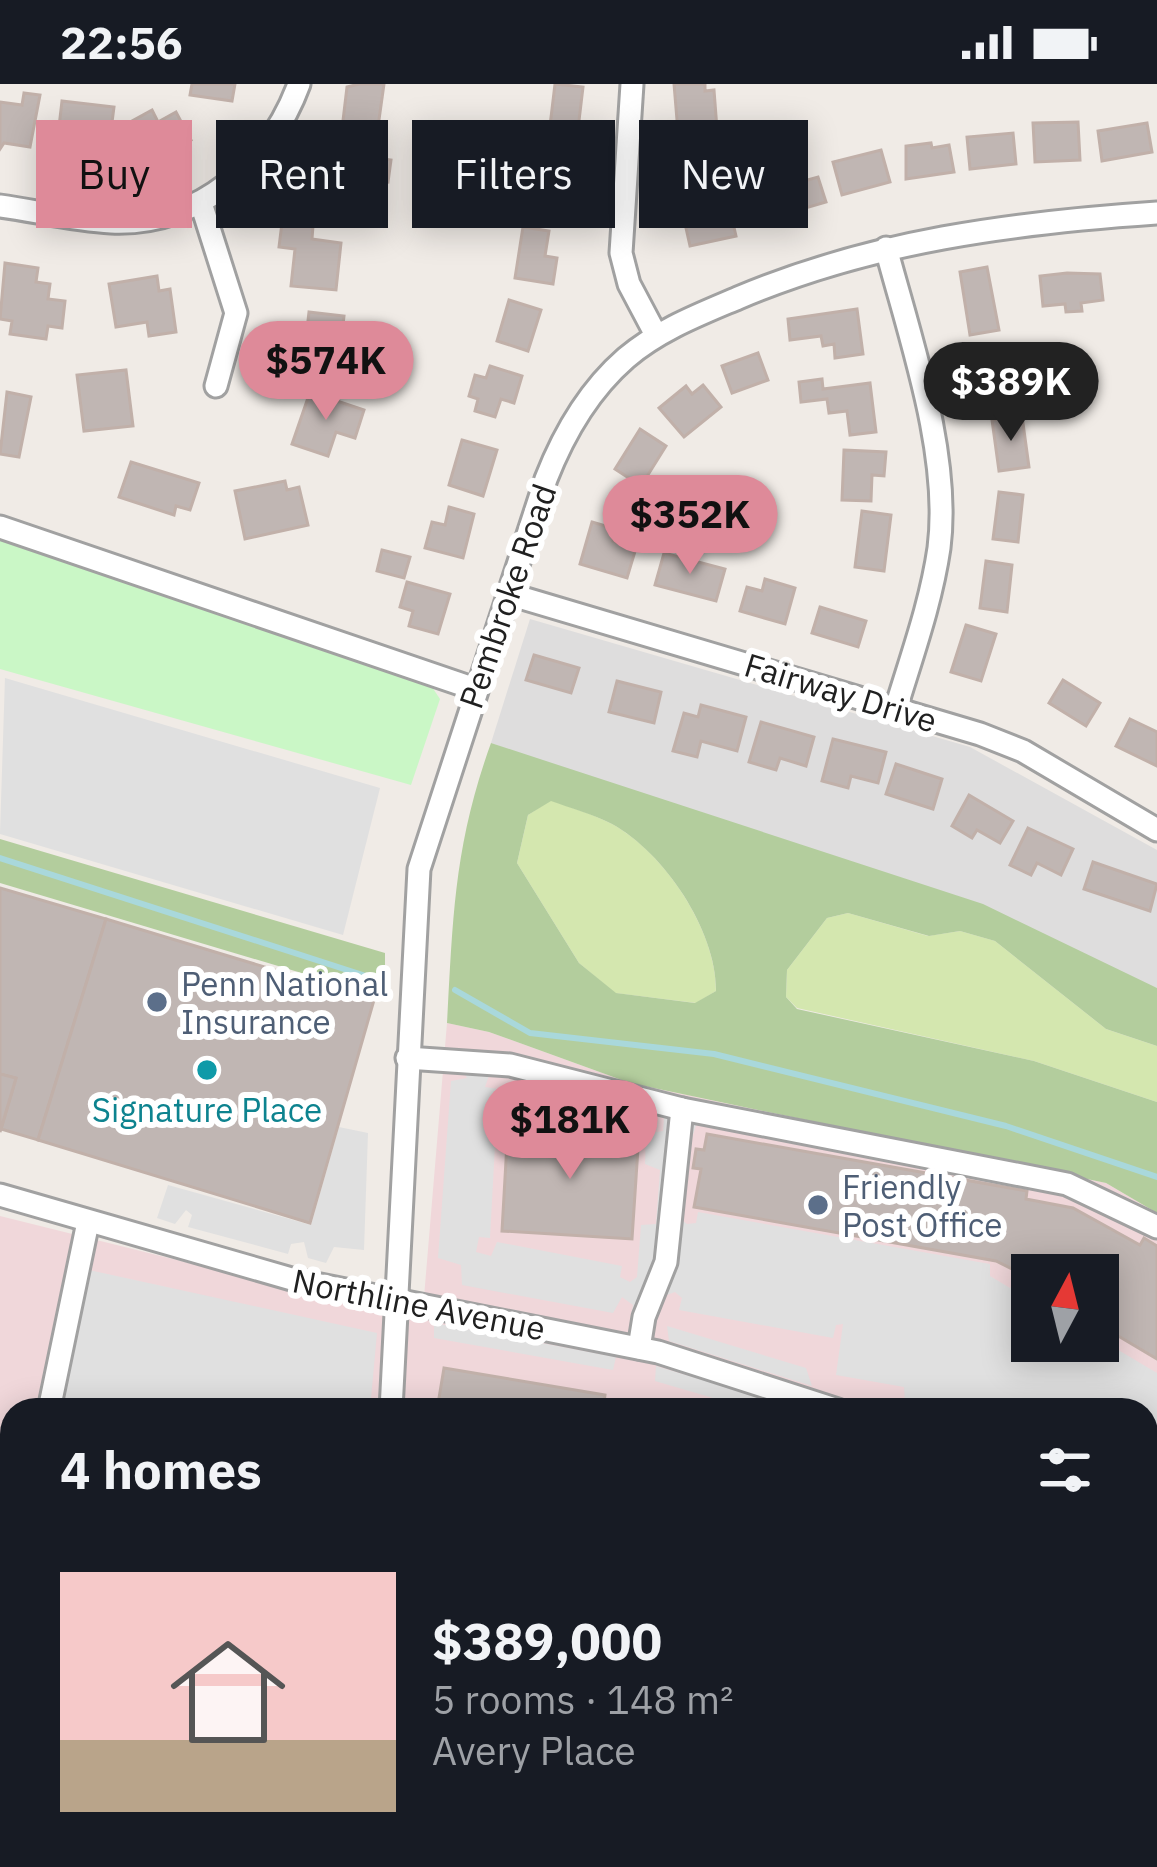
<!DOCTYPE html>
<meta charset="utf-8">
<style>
:root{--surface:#171b24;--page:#242831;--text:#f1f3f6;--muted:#9ea1a6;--line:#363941;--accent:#de8a99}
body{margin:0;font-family:"IBM Plex Sans",sans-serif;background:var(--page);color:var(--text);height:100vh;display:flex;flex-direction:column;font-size:45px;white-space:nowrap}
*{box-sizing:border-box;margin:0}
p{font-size:39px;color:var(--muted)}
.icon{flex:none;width:66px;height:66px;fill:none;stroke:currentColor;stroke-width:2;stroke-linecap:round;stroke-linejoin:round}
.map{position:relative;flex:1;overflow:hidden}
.side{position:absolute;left:0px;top:1314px;width:1158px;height:471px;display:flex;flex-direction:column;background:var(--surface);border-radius:36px 36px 0 0;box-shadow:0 6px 30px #0003}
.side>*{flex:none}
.hud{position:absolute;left:36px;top:36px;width:1086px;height:108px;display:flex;gap:24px}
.needle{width:78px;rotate:7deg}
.fabs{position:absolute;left:1011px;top:1170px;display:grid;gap:24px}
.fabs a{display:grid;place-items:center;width:108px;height:108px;border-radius:0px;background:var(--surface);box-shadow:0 6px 30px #0003;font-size:60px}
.price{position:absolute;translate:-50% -102px;padding:0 27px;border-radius:42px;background:var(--accent);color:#111;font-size:39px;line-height:78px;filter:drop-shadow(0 3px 6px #0008)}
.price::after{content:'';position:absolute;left:50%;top:72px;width:36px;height:27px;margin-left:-18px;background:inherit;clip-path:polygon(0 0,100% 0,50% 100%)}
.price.active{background:#222;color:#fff}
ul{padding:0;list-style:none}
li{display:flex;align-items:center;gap:36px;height:300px;padding:0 60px}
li+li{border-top:3px solid var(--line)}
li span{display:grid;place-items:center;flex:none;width:336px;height:240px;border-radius:0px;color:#555}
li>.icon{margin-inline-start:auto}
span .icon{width:144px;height:144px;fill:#fffc;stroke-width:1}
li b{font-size:51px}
h2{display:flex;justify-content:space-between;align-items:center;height:144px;padding:0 60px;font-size:51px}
.tag{padding:0 42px;border-radius:0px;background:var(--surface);box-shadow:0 6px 30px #0003;font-size:42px;line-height:108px}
.tag.active{background:var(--accent);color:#111}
.status{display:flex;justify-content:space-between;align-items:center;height:84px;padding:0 60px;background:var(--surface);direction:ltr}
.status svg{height:33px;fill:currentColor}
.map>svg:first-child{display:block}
.residential{fill:#dedddd}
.commercial{fill:#f0d7da;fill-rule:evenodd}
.grass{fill:#d4e7af}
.forest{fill:#b3cd9d;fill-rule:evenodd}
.park{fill:#caf7c6}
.parking{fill:#e0e0e0}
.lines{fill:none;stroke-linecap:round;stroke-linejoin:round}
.stream{stroke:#a9d8db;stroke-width:6}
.building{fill:#c0b6b3;stroke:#c1b0a9;stroke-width:3}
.minor-casing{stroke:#a1a1a1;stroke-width:27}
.minor{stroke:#fff;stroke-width:21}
.service-dot{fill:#5c6f8a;stroke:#fff;stroke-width:4.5}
.culture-dot{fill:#0f9aa8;stroke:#fff;stroke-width:4.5}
.labels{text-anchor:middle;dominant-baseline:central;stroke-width:12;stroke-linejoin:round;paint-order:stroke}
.street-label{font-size:33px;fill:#202020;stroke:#fff}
.service-label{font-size:33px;fill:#4e5e75;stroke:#fff;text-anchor:start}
.culture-label{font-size:33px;fill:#0d838f;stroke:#fff}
</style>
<div class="status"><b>22:56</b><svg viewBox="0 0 49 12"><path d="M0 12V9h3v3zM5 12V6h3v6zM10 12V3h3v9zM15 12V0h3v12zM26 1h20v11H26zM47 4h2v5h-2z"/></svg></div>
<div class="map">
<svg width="1157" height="1783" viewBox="0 0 1157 1783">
<rect width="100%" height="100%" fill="#f0ebe6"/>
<!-- residential -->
<polygon class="residential" points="530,535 970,663 1157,766 1157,904 491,659"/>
<!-- commercial -->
<path class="commercial" d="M 447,939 L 489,948 L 630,999 L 1106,1099 L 1157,1129 L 1157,1783 L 0,1783 L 0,1132 L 422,1237 ZM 1032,1191 L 1098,1191 L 1098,1257 L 1032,1257 ZM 12,1326 L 1146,1326 L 1146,1773 L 12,1773 Z"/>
<!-- grass -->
<g class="grass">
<path d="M 551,716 C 571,724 593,730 612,740 C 665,769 717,848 716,907 L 696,919 L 615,909 L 579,879 L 517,779 L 528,731 Z"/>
<polygon points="848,829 928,852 960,847 995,857 1106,945 1157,962 1157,1018 1034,977 797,924 786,913 787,886 827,834"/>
</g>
<!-- forest -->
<g class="forest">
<path d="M 491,659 L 983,820 L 1157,904 L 1157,962 L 1106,945 L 995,857 L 960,847 L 929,852 L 848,829 L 827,834 L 787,886 L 786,913 L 797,925 L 1034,977 L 1157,1018 L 1157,1129 L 1106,1099 L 630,999 L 489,948 L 447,939 C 453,832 454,762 491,659 ZM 551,717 C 570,724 593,730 612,740 C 665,769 717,848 716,907 L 695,919 L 616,909 L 579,879 L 517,779 L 528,731 Z"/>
<polygon points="0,755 385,869 385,914 0,799"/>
</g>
<!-- park -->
<polygon class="park" points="0,455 432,603 440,615 411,701 0,585"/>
<!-- parking -->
<g class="parking">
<polygon points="5,594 380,704 343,851 0,750"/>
<polygon points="557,984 659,1011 650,1042 547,1018"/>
<polygon points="462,985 490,989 485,1003 498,1005 490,1154 479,1153 476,1168 491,1172 497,1158 622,1182 620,1193 630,1198 637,1193 641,1141 656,1140 660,1086 645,1080 646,1050 663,1047 664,1033 697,1038 680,1093 678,1133 687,1140 696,1139 698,1128 990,1180 990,1192 1010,1204 1020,1193 1032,1200 1032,1257 1098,1254 1157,1289 1157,1449 1146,1443 1146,1326 943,1326 905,1319 904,1303 836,1291 843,1240 836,1241 833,1254 679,1226 682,1214 675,1208 664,1212 651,1242 630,1236 633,1221 622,1213 613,1229 462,1201 461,1181 438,1174 451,997 467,994"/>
<polygon points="339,1043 368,1049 364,1166 334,1163 326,1179 308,1174 304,1158 291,1160 288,1170 188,1143 192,1131 186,1126 175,1140 157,1134 168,1101 311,1141"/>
<polygon points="89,1186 377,1249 370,1326 60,1326"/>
<polygon points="434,1239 616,1273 613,1286 434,1254"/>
<polygon points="667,1242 806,1284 812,1302 669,1257"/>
<polygon points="656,1282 750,1310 795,1326 754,1326 655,1297"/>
<polygon points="1146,1510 1157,1517 1154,1694 1146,1689"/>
</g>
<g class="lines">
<!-- stream -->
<g class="stream">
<polyline points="0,774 372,894"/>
<polyline points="455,906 530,949 714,970 1006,1042 1157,1093"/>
</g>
</g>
<!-- building -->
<g class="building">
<polygon points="192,0 235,0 232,17 190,11"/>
<polygon points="359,0 384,0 377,50 342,45 347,3"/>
<polygon points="555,0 583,3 578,45 550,42"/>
<polygon points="674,0 705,0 705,7 714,6 717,45 678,48"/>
<polygon points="24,9 40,11 30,63 4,59 0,65 0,18 22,21"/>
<polygon points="62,17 114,23 107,76 67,71 68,62 57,60"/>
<polygon points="152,26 158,38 176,28 191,56 139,82 123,42"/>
<polygon points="1078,38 1080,76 1035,78 1033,39"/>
<polygon points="1147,39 1152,68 1102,77 1098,47"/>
<polygon points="1013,49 1016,80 970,85 967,53"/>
<polygon points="768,53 777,75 745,87 737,65"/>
<polygon points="931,59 932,64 949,61 954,88 906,95 906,62"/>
<polygon points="881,66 890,98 842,111 833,78"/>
<polygon points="354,71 391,76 388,98 374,96 371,116 383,118 381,128 319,120 325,79 353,82"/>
<polygon points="547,72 574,75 568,125 541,121"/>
<polygon points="791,90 793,100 818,93 826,118 778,132 768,96"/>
<polygon points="711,120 713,130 730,126 736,152 690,162 682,126"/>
<polygon points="282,139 313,142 312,155 341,159 336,206 291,202 295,165 279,163"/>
<polygon points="523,143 549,147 545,172 557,174 553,200 515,194"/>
<polygon points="5,179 38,184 36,198 50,200 48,215 65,217 62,244 48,242 46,255 10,250 12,237 0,235"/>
<polygon points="987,183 999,246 970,251 960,188"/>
<polygon points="1067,189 1100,190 1103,216 1081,219 1082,227 1066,228 1065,220 1043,222 1040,192"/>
<polygon points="157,192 159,207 170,205 176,248 149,252 147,238 116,243 109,200"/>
<polygon points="509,216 541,226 528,267 497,257"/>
<polygon points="857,225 863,270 835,274 834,260 823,262 821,252 790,256 788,235"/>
<polygon points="309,228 344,232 338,284 303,280"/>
<polygon points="997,266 998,274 1013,271 1016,313 989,319 978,270"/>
<polygon points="758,269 768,296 732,309 722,282"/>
<polygon points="490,282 522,292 514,319 501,315 495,333 475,327 478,315 469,312 475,291 486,294"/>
<polygon points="126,286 133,342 84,347 77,291"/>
<polygon points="822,295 823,305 870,299 876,348 850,351 847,327 829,329 827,315 801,318 799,298"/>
<polygon points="703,301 721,323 684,353 659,324 686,302 692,310"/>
<polygon points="7,308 31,313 19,373 0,370"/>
<polygon points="310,308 364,326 355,354 336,348 328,372 292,360"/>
<polygon points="1022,332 1029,383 999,387 992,336"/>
<polygon points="640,345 666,362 641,402 615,385"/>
<polygon points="462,356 497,366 483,412 449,401"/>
<polygon points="844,366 886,368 884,392 872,391 871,417 842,416"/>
<polygon points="131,378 199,399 190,426 176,422 174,431 119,413"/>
<polygon points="285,397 287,406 299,403 308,441 245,455 235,407"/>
<polygon points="999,408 1023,411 1018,458 993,455"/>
<polygon points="449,423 474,430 463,474 425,464 432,438 445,441"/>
<polygon points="862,427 891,431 884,487 855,483"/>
<polygon points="592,438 616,445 613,457 636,464 627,494 580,480"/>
<polygon points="382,466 410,473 404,494 377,487"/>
<polygon points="664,469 725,485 716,517 655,501"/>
<polygon points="986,477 1012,481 1007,528 980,524"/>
<polygon points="765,495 795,504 785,540 740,527 747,503 762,507"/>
<polygon points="407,498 450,510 438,550 409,542 413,527 400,523"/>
<polygon points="820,523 866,537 858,563 812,549"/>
<polygon points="966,541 996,550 981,597 951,588"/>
<polygon points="534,571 579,584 571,609 526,596"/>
<polygon points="1063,596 1100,619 1086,642 1049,619"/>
<polygon points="617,597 661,608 654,639 609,628"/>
<polygon points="701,621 746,633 737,667 701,657 697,673 673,667 684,629 698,633"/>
<polygon points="1130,635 1157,648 1157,682 1116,662"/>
<polygon points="761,638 814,653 806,682 780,674 776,686 749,678"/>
<polygon points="833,655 886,668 878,699 851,692 848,704 822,697"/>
<polygon points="896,680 942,695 933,725 886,710"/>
<polygon points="969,711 1013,737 1000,759 977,746 972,754 952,742"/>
<polygon points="1028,744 1073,765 1061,791 1037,779 1031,791 1010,781"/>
<polygon points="1093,778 1157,800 1150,827 1084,805"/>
<polygon points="0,804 106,835 38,1056 1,1045 16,994 0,990"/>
<polygon points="106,835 374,916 310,1139 38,1056"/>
<polygon points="0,990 16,994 0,1048"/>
<polygon points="508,1041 639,1049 632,1155 502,1147"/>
<polygon points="707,1050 1027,1107 1026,1115 1073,1124 1140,1161 1144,1154 1157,1162 1157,1275 1098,1240 1098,1191 1032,1195 996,1177 694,1123 701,1085 693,1084 696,1065 704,1066"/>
<polygon points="444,1284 605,1311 603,1326 437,1326"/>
<polygon points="5,1605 12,1606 12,1773 157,1773 155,1783 0,1783"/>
<polygon points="1157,1702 1157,1783 1106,1783 1113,1773 1146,1773 1146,1720"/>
<polygon points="432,1773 542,1773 541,1783 431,1783"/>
<polygon points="555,1773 601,1773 599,1783 554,1783"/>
</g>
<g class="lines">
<!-- minor casing -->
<g class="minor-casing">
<g id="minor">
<polyline points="632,0 621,169 629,200 656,251"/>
<polyline points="201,119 236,229 216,302"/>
<path d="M 0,122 C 36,127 74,136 111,138 C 199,142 270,79 299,0"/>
<path d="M 886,164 C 910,254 951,371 939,464 C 931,519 912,571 896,624"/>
<polyline points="0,443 475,605"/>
<polyline points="509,510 980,650 1023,667 1157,746"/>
<polyline points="407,974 510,981 682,1025 1067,1100 1157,1143"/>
<polyline points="0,1111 295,1196 658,1268 838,1326"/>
<polyline points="639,1264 644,1233 666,1178 682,1025"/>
<polyline points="49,1326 88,1138"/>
<path d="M 391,1326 L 419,785 L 546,395 C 564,349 588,307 626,274 C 659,246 698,231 738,214 C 873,157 1011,139 1157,129"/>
<polyline points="1146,1472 1157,1477"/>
<polyline points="0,1499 12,1482"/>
<polyline points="787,1773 849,1783"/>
<polyline points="175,1783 177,1773"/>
<polyline points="326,1783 328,1773"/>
<polyline points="692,1783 694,1773"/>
</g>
</g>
<!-- minor -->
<use href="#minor" class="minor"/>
</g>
<!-- markers -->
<g class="service-dot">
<circle cx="157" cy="918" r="12"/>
<circle cx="818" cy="1121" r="12"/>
</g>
<circle class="culture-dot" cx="207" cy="986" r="12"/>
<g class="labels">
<!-- street labels -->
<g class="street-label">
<text transform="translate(507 512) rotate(-71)">Pembroke Road</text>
<text transform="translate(841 608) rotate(17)">Fairway Drive</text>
<text transform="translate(419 1220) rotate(11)">Northline Avenue</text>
</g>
<!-- service labels -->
<g class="service-label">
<text x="181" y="899">Penn National<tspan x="181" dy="38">Insurance</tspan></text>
<text x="842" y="1102">Friendly<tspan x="842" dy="38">Post Office</tspan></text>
</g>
<!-- culture labels -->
<g class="culture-label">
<text x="207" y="1025">Signature Place</text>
</g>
</g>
</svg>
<div class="fabs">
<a><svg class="needle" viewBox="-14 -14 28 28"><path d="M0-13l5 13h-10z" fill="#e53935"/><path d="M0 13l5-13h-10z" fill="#9ea1a6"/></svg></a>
</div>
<b class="price" style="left:326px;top:339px">$574K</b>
<b class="price active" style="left:1011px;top:360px">$389K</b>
<b class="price" style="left:690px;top:493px">$352K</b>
<b class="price" style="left:570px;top:1098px">$181K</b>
<div class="hud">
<a class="tag active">Buy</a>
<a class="tag">Rent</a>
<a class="tag">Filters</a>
<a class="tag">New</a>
</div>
<section class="side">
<h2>4 homes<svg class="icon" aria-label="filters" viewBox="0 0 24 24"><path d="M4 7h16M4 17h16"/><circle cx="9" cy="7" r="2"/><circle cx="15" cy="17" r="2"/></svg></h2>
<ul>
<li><span style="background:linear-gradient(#f6c9c9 70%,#b9a48a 0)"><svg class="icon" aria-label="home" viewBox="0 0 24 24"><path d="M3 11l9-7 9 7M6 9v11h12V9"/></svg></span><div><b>$389,000</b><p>5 rooms · 148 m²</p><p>Avery Place</p></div></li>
</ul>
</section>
</div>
